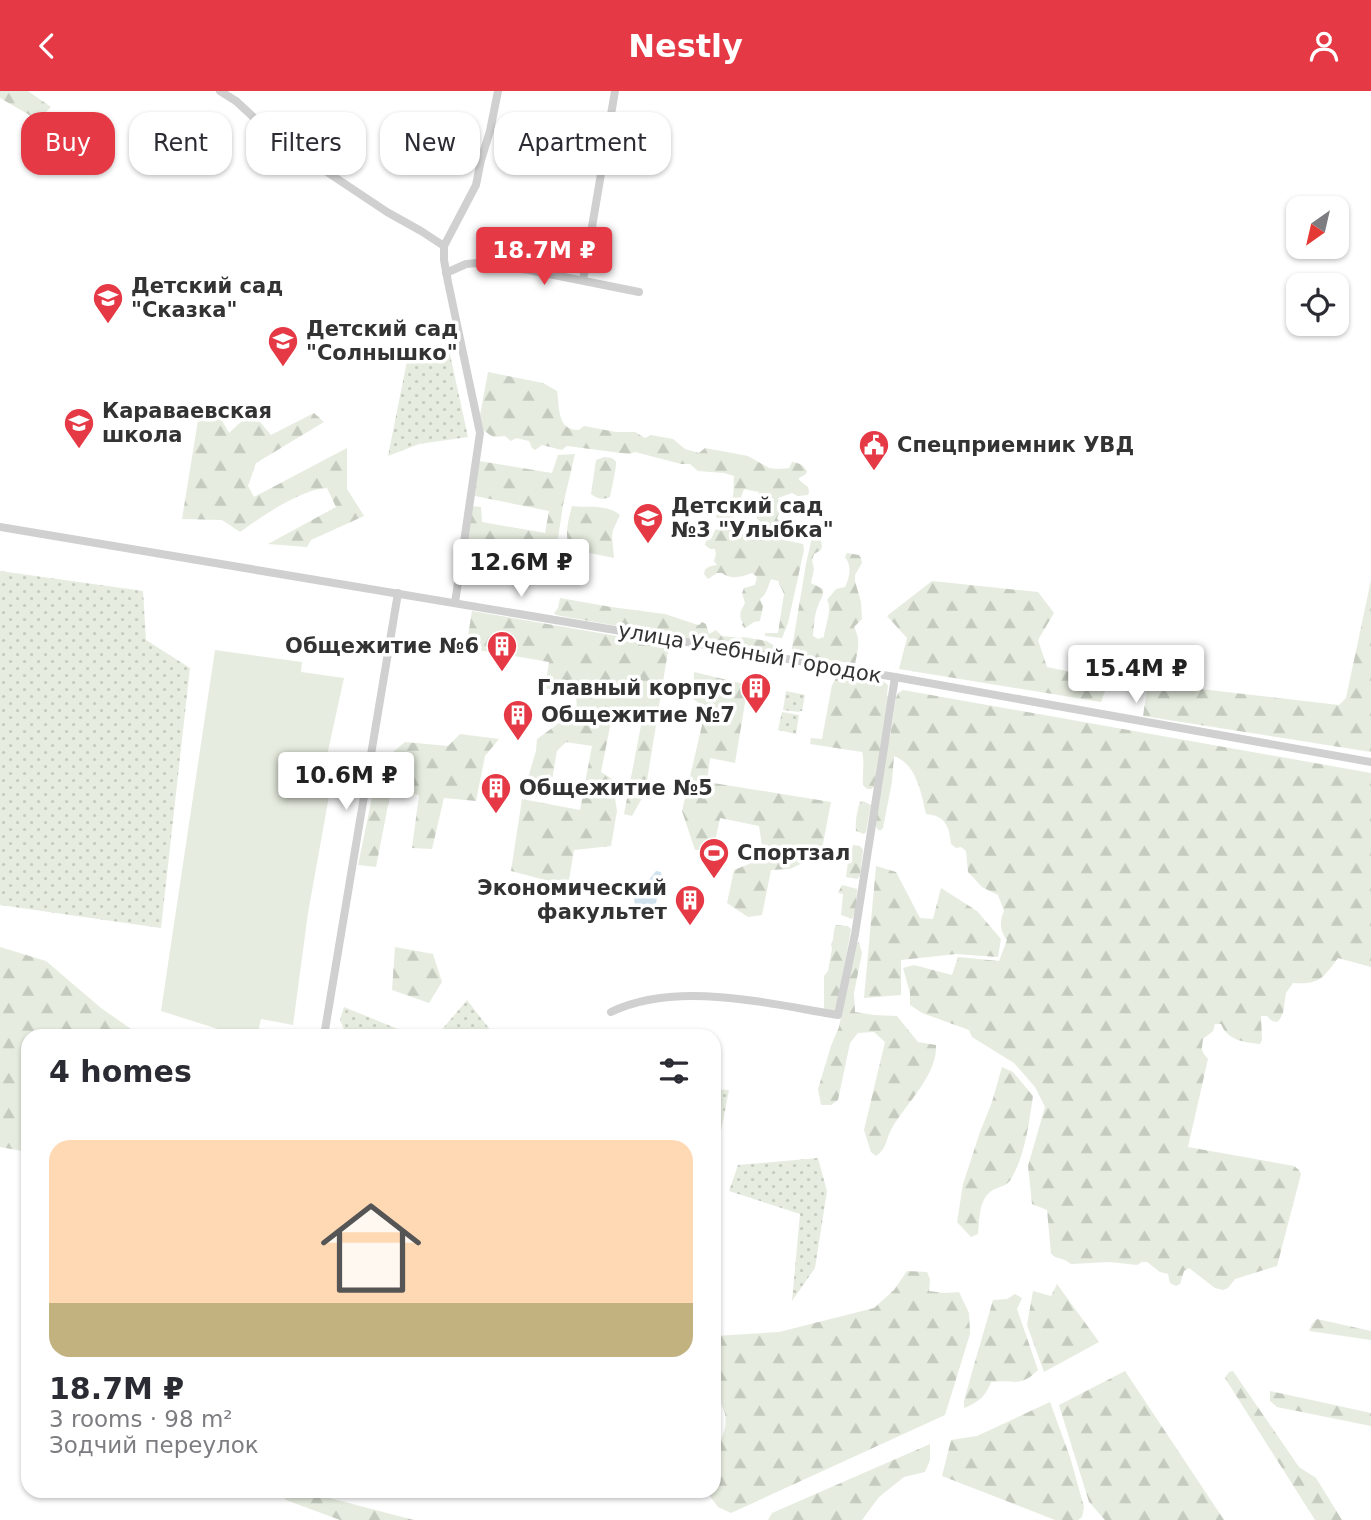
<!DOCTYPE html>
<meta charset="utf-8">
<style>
:root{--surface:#fff;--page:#f7f7f7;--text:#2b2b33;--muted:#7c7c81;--line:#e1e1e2;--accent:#e63946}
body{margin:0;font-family:"DejaVu Sans",sans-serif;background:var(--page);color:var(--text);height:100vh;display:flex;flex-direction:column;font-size:26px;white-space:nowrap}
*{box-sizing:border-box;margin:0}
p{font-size:23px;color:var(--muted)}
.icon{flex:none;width:38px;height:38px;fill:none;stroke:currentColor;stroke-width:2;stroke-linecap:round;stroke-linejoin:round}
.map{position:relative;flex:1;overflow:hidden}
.details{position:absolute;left:21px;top:938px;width:700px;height:469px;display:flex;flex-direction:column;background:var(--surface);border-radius:21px;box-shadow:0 2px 5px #0004}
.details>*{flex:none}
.guide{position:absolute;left:21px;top:21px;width:700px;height:63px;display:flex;gap:14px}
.needle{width:46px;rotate:214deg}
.controls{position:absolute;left:1286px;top:105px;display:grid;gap:14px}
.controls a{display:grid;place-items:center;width:63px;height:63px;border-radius:14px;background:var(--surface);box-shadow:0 2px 5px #0004;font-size:35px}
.price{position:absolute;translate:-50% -60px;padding:0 16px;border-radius:7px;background:#fff;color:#222;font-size:23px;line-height:46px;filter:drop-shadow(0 2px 4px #0008)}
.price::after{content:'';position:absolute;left:50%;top:42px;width:21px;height:16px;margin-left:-10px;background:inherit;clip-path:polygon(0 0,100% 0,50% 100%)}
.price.active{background:var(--accent);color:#fff}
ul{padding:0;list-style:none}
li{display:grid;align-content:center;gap:14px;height:371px;padding:0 28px}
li+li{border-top:2px solid var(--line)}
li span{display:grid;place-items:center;height:217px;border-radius:21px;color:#555}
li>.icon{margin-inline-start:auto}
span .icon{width:126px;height:126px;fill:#fffc;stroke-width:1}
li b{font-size:30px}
h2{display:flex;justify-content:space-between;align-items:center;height:84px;padding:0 28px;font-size:30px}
.pill{padding:0 24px;border-radius:21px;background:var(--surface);box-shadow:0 2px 5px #0004;font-size:24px;line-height:63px}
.pill.active{background:var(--accent);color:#fff}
header{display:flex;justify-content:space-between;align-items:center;height:91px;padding:0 28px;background:var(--accent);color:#fff;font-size:32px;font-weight:800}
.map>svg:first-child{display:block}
.grass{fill:url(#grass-dots)}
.forest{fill:url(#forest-firs)}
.garden{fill:#e6ecdf}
.water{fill:#cfe2ee}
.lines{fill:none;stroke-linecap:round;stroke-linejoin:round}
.minor{stroke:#d0d0d0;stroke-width:8}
.labels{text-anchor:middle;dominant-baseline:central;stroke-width:7;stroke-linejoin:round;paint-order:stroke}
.poi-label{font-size:21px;font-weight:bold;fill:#333;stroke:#fff;text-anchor:start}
.street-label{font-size:21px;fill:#333;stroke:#fff}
</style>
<header><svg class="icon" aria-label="back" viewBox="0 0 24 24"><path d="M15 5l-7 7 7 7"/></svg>Nestly<svg class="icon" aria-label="person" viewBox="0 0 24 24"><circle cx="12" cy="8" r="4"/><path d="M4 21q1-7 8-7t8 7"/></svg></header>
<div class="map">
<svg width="1371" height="1429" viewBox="0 0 1371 1429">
<defs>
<pattern id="grass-dots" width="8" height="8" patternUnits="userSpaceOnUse" patternTransform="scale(1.75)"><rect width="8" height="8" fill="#e6ecdf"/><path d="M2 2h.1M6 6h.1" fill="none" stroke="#c6cbc0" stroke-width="1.8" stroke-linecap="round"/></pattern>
<pattern id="forest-firs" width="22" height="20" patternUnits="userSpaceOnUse" patternTransform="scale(1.75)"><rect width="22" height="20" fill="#e6ecdf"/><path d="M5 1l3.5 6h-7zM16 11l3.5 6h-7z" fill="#c6cbc0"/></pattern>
</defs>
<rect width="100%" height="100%" fill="#fff"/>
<!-- grass -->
<g class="grass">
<polygon points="410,255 449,259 468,346 419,353 388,365"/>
<polygon points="0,480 143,500 146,549 190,577 161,837 0,814"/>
<polygon points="786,600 805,604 802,620 800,620 799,621 783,619"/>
<polygon points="782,621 799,624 796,643 778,639"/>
<polygon points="467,909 495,945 429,945 439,942"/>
<polygon points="344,916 415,945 347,945 340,929"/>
<polygon points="714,998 729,999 714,1076"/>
<polygon points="818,1067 827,1100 815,1177 792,1210 800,1123 729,1100 738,1074"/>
</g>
<!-- forest -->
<g class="forest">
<polygon points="0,0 28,0 51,16 38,29 0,7"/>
<path d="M 488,281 L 543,292 L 557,300 C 560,316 556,339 579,339 L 584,335 L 616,341 L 635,341 L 645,347 L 651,344 L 673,348 L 685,358 L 699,362 L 705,357 L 748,365 L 769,377 L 778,378 L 789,377 L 792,371 C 800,372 803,374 807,380 L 806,383 L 799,387 L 799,389 L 808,396 L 809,401 L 808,404 L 798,405 L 792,402 L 778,407 L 781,417 L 777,427 L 781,434 L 780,440 L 770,440 L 761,437 L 760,430 L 757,428 L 756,420 L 759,401 L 744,398 L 740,409 L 735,413 L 733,429 C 726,432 722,431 716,426 C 719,411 725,417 731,409 C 735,405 733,392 734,385 L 724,382 L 698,380 L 690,373 L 681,373 L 635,361 L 629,363 L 567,355 L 562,359 L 542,354 L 535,359 L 532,357 L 529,350 L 516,347 L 511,350 L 505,345 L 493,346 L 483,339 L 480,324 Z"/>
<path d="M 216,319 L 229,342 L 246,326 L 260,331 L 271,344 L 314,322 L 324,331 L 256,372 L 248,395 L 254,406 L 347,357 L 347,398 L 364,425 L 311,449 L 307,456 L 268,453 L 336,416 L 327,397 C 301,398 261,426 240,441 L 222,429 L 182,428 L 199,323 Z"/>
<polygon points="575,363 563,414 553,481 544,477 466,464 472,415 481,416 482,431 545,442 549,420 475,405 479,370 552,382 558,364"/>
<path d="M 605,366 L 612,367 C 613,368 615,369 616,371 C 617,374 611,401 610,406 C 603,409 597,408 591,403 L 596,369 Z"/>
<path d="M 572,415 C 588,417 608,413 620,424 L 613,439 L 612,445 L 614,467 L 570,458 C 564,443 568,430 572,415 Z"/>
<path d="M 818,436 L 822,455 L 821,459 L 814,463 L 812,470 L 814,478 L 811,492 L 823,498 C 824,506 820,508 818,515 C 814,524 814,536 813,545 L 818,548 L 824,546 C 825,535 833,518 827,509 L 836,498 L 845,496 C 850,486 852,475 845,466 L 847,462 L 859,464 L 861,467 L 862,472 L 855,484 L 855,490 L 861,511 L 862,528 L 854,536 C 861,549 858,559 855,573 L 808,566 L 793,561 L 792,557 L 806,473 L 811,450 Z"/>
<path d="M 718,438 L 742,440 L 803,453 L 804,459 L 788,532 L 782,547 L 765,545 L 765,542 L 778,542 L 784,503 L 778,490 L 771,488 C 768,495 767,503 760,508 L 763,515 L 760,530 L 754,531 L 745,537 L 742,534 L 743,531 C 737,524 742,518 745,512 L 742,502 L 744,497 L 755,494 L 757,486 L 752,482 C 742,486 731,489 722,482 L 717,482 L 708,488 L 704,483 C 705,475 711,475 717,474 L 714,470 L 716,463 L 715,458 L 710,458 L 705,454 L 706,450 L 711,448 L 715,439 Z"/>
<polygon points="1371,489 1371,661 1143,625 1148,592 1339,614 1346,607"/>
<polygon points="932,490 1038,501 1054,522 1038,549 1047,576 1109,589 1101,611 899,578 907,547 887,525"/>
<polygon points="560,507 611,516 665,523 695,533 699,534 702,531 706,533 709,543 716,539 722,545 741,547 743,546 767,550 780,559 780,562 778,564 556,524 554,522 558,517"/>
<polygon points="472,520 669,554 645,702 632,725 624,723 643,624 613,621 601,681 612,688 617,720 611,755 574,759 568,795 511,780 522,708 580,719 592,655 566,651 557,660 549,706 523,703 536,660 537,648 577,619 576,603 545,597 549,571 466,557"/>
<polygon points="694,581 748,594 735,672 710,667 707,691 831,711 821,763 790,778 771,779 762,824 748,826 727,812 734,779 764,767 759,735 720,727 713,760 695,759 682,720 706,617 693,608"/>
<path d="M 838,584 L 884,591 L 888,594 L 887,604 L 890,607 L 874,696 L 871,698 L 867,698 L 863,694 C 862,683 865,672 862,661 L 810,653 L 811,647 L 822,648 L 832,594 Z"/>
<path d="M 903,599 L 1371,682 L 1371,876 L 1338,867 C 1323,887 1320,894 1293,892 L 1286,902 L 1283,922 L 1280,928 L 1277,931 L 1272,930 L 1267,925 L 1261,925 L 1262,949 L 1260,953 C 1244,951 1228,950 1221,933 L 1215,933 L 1213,940 L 1203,948 C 1202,959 1200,959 1208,968 L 1188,1056 L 1294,1075 L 1299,1079 L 1301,1083 L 1277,1175 L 1235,1188 L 1228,1197 L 1223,1199 L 1215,1197 L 1189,1177 L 1184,1180 L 1180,1193 L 1176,1195 L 1170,1192 L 1168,1183 L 1160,1181 L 1147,1171 L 1142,1171 L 1137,1174 L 1110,1171 L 1071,1173 L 1065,1169 L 1055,1166 L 1051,1162 L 1047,1119 L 1032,1113 L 1028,1075 L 1045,1016 L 1035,996 L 1014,972 L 972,946 L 969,939 L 922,922 L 910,914 L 910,902 L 903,877 L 914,874 L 952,884 L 958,866 L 999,870 L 1007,849 C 1000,840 999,831 1004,820 L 998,804 L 982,796 L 968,781 L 966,760 L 961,756 L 956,757 L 951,753 C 950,743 948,730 938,726 C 935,724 930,724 926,723 C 921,701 917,674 894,665 L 892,691 L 883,737 L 881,739 L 878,739 L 875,734 L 885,662 L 890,646 L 896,607 L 898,602 Z"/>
<polygon points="460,643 499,648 485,665 476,710 444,707 432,758 412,757 419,704 391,699 376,776 358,774 379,673 405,651 448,655"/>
<path d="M 863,710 L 871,714 L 866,741 L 864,743 L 856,740 C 855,731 857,720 860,711 Z"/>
<polygon points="853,754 860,755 863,759 860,785 857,788 846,786 848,771"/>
<polygon points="876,775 896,781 920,827 933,828 941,797 977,820 1001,848 998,866 956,863 901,869 901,904 864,907"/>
<polygon points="842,794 857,798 856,819 852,828 841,824 843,803 838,802"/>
<path d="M 836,834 L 848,835 L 851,838 L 837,918 L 835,921 L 824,918 L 824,885 L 828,880 L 832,858 L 831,853 C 835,848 832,841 836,834 Z"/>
<path d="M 859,851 L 862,862 L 854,902 L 855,921 L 874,924 L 897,925 L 918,951 L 936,954 C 938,983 906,1013 892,1037 C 886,1047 887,1058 876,1065 L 871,1061 L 864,1039 L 885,951 L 874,941 L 858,942 L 850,952 L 838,1009 L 831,1014 L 821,1014 L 818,998 L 831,955 L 839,936 L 855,854 Z"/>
<polygon points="0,856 46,870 101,917 141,945 28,945 28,1061 0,1056"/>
<polygon points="395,856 433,863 442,891 429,912 392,899"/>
<path d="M 1002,976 L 1013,981 L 1033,1005 C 1029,1032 1025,1065 1011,1088 C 1006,1096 1000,1095 993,1099 C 978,1108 980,1128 978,1143 L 971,1146 L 957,1131 L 963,1093 L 980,1041 L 992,1011 Z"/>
<path d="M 907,1180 L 927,1181 L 930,1188 L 929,1200 L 944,1202 L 959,1201 L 969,1222 L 970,1243 L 945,1324 L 731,1422 L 718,1416 L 706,1400 L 714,1400 C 714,1389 711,1370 715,1361 C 716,1357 719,1354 720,1351 C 728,1334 729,1319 714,1305 L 714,1245 L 779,1241 L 874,1217 L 894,1199 Z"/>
<polygon points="1057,1193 1099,1251 1044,1281 1027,1234 1033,1200 1051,1205"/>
<path d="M 1015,1203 L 1022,1207 L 1017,1218 L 1038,1279 C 1021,1297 1012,1288 991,1291 C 985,1306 979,1311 964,1317 L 964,1310 L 974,1274 L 993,1209 L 1007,1208 Z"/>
<polygon points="1317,1228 1371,1240 1371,1249 1309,1240 1312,1233"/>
<polygon points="1125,1280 1224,1429 1105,1429 1089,1411 1059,1314"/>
<polygon points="1233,1280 1299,1376 1316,1387 1342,1429 1315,1429 1225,1287 1229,1281"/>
<polygon points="1270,1300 1371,1322 1371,1335 1277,1316 1270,1310"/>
<polygon points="1050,1311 1070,1366 1084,1416 1082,1426 1078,1429 1055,1429 942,1385 951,1349 977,1345"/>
<polygon points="930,1353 930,1369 925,1381 904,1386 879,1406 862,1429 768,1429 772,1422"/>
<polygon points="278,1400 302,1400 414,1429 340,1429 286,1409"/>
</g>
<!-- garden -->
<polygon class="garden" points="215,559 302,571 301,581 344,587 321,692 331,694 308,822 293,934 261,928 257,945 240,945 161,920"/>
<!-- water -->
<polygon class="water" points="656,780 661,781 662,786 655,816 652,819 639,816 635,814 634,808"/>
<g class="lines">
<!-- minor -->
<g class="minor">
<polyline points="220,0 236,10 264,36 330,83 387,121 421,140 444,155"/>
<polyline points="446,182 466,173 477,172 529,179 639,201"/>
<polyline points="583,189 615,0"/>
<polyline points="0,436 895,586 1371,671"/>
<polyline points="455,512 480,342 448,191 444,169 444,155 476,94 481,69 490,40 498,0"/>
<path d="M 611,921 C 677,889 769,913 838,924 L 855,843 L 895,586"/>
<polyline points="324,945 398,502"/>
</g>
</g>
<!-- icons -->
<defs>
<g id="school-pin" transform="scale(1.575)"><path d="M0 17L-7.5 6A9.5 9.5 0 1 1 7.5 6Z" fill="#e63946" stroke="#fff"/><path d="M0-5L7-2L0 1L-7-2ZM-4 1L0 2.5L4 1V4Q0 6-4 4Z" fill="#fff"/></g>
<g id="civic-pin" transform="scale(1.575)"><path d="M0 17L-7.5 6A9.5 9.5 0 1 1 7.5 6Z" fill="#e63946" stroke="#fff"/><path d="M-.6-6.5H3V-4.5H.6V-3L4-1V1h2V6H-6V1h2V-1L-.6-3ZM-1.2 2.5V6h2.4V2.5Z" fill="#fff"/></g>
<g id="building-pin" transform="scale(1.575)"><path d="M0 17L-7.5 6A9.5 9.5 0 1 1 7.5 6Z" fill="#e63946" stroke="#fff"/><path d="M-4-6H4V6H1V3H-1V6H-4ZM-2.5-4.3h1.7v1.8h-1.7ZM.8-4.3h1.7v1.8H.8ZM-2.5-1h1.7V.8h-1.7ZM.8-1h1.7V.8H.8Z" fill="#fff"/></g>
<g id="stadium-pin" transform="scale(1.575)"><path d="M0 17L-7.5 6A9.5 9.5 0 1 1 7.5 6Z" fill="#e63946" stroke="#fff"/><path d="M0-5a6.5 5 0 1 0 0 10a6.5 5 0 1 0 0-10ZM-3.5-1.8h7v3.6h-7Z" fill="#fff"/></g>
</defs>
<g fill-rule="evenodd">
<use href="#school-pin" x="108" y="207"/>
<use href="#school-pin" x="283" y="250"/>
<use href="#school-pin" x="79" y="332"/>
<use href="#civic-pin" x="874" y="354"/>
<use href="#school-pin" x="648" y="427"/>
<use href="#building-pin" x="502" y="555"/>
<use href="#building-pin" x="756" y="597"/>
<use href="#building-pin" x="518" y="624"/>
<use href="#building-pin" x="496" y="697"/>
<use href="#stadium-pin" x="714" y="762"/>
<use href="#building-pin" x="690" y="809"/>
</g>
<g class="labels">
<!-- poi labels -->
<g class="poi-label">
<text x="131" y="195">Детский сад<tspan x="131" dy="24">"Сказка"</tspan></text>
<text x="306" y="238">Детский сад<tspan x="306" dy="24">"Солнышко"</tspan></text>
<text x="102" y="320">Караваевская<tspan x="102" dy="24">школа</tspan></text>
<text x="897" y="354">Спецприемник УВД</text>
<text x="671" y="415">Детский сад<tspan x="671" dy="24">№3 "Улыбка"</tspan></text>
<text x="479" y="555" text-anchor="end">Общежитие №6</text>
<text x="733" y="597" text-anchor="end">Главный корпус</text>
<text x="541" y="624">Общежитие №7</text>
<text x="519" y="697">Общежитие №5</text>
<text x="737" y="762">Спортзал</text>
<text x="667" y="797" text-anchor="end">Экономический<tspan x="667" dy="24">факультет</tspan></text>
</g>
<!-- street labels -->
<g class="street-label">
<text transform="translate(750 562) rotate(10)">улица Учебный Городок</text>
</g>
</g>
</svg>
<div class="controls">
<a><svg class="needle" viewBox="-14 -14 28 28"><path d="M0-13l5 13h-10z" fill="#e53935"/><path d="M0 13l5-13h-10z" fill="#7c7c81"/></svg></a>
<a><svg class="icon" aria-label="locate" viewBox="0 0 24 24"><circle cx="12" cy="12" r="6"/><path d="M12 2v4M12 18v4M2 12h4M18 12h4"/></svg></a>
</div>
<b class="price active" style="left:544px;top:196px">18.7M ₽</b>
<b class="price" style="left:521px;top:508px">12.6M ₽</b>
<b class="price" style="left:1136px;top:614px">15.4M ₽</b>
<b class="price" style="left:346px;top:721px">10.6M ₽</b>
<div class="guide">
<a class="pill active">Buy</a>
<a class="pill">Rent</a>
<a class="pill">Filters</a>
<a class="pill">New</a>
<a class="pill">Apartment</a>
</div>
<section class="details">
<h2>4 homes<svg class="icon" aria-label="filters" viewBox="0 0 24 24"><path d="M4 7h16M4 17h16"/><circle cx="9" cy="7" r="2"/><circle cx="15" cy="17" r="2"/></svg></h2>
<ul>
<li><span style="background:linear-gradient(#ffd9b3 75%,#c2b280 0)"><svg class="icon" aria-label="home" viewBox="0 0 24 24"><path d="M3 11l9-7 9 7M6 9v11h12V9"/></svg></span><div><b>18.7M ₽</b><p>3 rooms · 98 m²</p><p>Зодчий переулок</p></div></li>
</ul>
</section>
</div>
